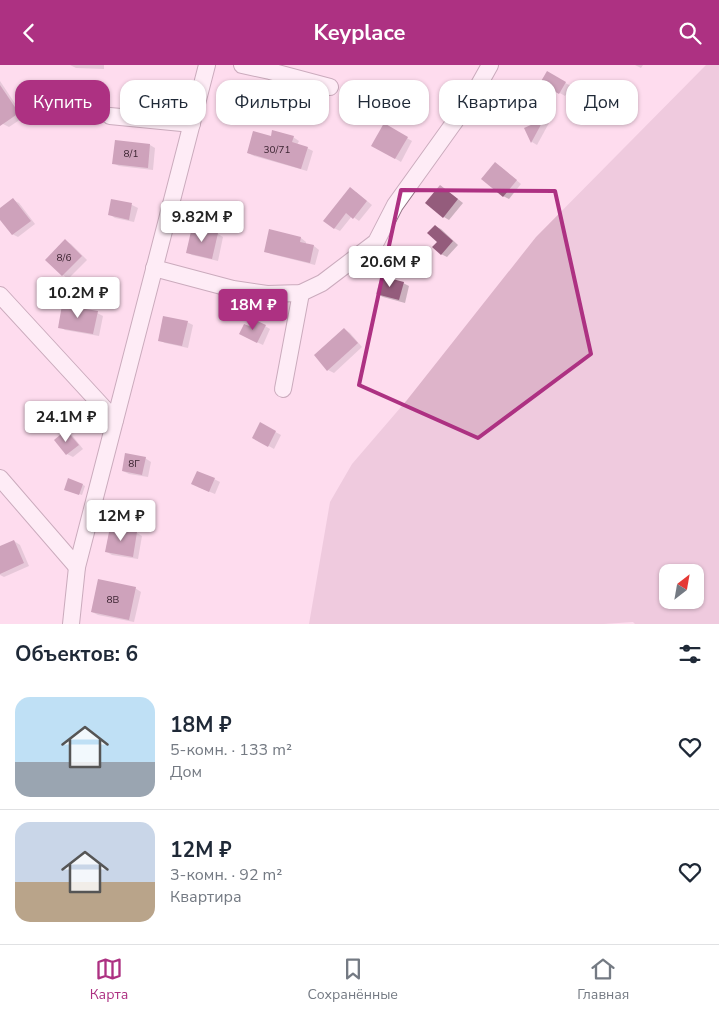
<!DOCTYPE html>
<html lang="ru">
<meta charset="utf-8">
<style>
:root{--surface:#fff;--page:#f2f2f3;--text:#1f2937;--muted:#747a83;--line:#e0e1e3;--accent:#ad3182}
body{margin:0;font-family:"Nunito Sans",sans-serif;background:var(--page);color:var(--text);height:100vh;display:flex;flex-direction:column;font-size:19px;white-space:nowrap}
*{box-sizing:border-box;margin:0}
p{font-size:16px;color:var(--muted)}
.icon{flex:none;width:28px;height:28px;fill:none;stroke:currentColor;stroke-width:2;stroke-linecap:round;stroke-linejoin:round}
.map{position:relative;height:559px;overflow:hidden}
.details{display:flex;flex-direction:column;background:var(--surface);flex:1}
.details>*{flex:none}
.hud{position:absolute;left:15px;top:15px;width:690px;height:45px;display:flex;gap:10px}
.needle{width:32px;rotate:31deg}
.controls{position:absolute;left:659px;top:499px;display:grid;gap:10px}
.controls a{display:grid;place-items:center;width:45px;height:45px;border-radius:10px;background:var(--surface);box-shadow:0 1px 4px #0004;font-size:25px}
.price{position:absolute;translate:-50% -42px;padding:0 11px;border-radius:5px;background:#fff;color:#222;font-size:16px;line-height:32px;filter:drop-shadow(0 1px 2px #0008)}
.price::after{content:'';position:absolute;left:50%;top:30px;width:15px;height:11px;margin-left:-8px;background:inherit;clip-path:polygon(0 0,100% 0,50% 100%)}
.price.current{background:var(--accent);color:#fff}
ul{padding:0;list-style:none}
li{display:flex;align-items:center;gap:15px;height:125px;padding:0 15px}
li+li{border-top:1px solid var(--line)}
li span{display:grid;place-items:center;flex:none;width:140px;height:100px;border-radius:15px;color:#555}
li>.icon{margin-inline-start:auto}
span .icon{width:60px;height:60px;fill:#fffc;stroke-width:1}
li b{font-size:21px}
h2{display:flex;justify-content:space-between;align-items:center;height:60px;padding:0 15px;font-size:21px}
.chip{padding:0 18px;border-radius:15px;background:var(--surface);box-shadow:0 1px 4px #0004;font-size:18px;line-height:45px}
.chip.current{background:var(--accent);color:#fff}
header{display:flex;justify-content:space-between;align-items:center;height:65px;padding:0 15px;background:var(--accent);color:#fff;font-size:22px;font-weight:700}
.dock{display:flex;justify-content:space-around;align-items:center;height:70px;border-top:1px solid var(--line);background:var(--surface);font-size:14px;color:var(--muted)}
.dock a{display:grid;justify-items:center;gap:2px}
.dock .current{color:var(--accent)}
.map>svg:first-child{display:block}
.green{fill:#deb4ca;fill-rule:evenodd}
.shadow{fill:#0003}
.building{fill:#945c7c}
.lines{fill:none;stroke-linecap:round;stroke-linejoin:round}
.minor-casing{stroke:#8e6f80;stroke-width:18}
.minor{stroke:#fff;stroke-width:16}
.marked{fill:none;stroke:#ad3182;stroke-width:4;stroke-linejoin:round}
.labels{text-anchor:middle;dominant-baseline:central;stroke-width:4;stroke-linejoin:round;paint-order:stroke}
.number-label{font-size:10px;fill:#3a2330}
</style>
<header><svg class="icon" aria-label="back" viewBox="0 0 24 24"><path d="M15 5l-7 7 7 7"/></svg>Keyplace<svg class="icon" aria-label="search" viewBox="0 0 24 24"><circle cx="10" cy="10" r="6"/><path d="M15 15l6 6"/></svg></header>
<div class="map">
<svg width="719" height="559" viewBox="0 0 719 559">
<rect width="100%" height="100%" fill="#fedcee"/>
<!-- green -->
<path class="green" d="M 706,0 L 719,0 L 719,559 L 635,559 L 633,557 L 604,559 L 309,559 L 330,437 L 352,399 L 407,335 L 536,172 ZM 668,508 L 695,508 L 695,535 L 668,535 Z"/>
<!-- shadow -->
<g class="shadow">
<polygon points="70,0 104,0 104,4 76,3"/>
<polygon points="635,0 643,0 641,3"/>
<polygon points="547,8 571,21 565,31 542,18"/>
<polygon points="0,16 24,52 9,62 3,59 0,54"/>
<polygon points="594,27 610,40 598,54 593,50"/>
<polygon points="241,31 247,34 243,49 224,44 218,41"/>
<polygon points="544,56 549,58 537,80 532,77 526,64"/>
<polygon points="384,60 412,76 401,97 373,80"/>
<polygon points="293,72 299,76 297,80 307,83 313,86 307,106 254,91 248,88 272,73"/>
<polygon points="150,80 155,83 153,105 119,101 113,98"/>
<polygon points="496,99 501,102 521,119 509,134 503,131"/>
<polygon points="441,121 463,138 449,155 444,152"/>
<polygon points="356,127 372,140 359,156 352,151 340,166 334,163"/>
<polygon points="13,135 19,138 35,159 18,172 12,169 0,153 0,145"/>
<polygon points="112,135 132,140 138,143 134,157 115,153 109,149"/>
<polygon points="435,161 441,164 458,180 447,192 441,189"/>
<polygon points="193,163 218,169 223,172 218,196 192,190 187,187"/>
<polygon points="270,166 301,173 306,177 306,179 314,181 319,185 315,200 271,189 266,186"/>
<polygon points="66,176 71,179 87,195 68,214 63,210 47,195"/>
<polygon points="403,218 409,221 405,238 383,232 377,229"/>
<polygon points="97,248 103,251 99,271 65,265 60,262"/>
<polygon points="187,257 193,260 188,283 165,278 159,275"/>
<polygon points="265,261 270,264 263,280 246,272 252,264"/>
<polygon points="344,264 350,268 362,282 334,308 328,305"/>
<polygon points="261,359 281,370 274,384 253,372"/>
<polygon points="66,366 71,369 83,384 73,392 67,389 55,375"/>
<polygon points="145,393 151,397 148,412 129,409 123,406"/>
<polygon points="214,414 220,417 215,429 198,422"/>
<polygon points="83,420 85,421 82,430 68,425"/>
<polygon points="137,468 142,471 138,494 112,490 107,487"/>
<polygon points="14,476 20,480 29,501 4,512 0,510 0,482"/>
<polygon points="135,523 141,527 134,557 98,550 92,547"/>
</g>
<!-- building -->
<g class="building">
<polygon points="547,6 566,17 559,29 540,18"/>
<polygon points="0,20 19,48 0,61"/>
<polygon points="588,22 605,36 592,52 575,38"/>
<polygon points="221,24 242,30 237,47 217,42"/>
<polygon points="544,54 531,78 524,63"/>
<polygon points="384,58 408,72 395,94 371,81"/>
<polygon points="272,65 294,71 292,77 308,82 301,104 247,88 253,66 271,71"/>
<polygon points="115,75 150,79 148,103 112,99"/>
<polygon points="495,97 517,115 503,132 481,114"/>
<polygon points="440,120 458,134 443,153 425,138"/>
<polygon points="350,122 367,136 353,154 346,148 334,164 323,156"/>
<polygon points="13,133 31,156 12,170 0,155 0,143"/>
<polygon points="111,134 132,138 129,155 108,150"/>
<polygon points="435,160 453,176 441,190 432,182 437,177 427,168"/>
<polygon points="192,162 218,168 212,194 186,188"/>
<polygon points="269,164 301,172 300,177 314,180 310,198 264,187"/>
<polygon points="65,174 82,191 62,211 45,195"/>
<polygon points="381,211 404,217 399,235 376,229"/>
<polygon points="62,240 98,246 93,269 58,263"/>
<polygon points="163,251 188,256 182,281 158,276"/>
<polygon points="255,255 266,260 257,278 239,269 244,259 252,262"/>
<polygon points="344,263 358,278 327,306 314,290"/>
<polygon points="260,357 276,366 268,382 252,373"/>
<polygon points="66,365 79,380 66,390 54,375"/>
<polygon points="125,388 146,392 142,410 122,406"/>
<polygon points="197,406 215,413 209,427 191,419"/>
<polygon points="68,413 83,419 79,430 64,425"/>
<polygon points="110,462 137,467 133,492 105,487"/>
<polygon points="14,475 24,498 0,509 0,481"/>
<polygon points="98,514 136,522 129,555 91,547"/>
</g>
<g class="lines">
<!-- minor casing -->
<g class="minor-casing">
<g id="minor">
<polyline points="242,0 270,6 330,22"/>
<polyline points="110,51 192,59"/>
<polyline points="154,203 233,224 267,229 301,228 322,218 376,177 395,140 471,34 490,0"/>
<polyline points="0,230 115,355"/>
<polyline points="283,324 301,228"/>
<polyline points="0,413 77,502"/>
<polyline points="71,559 77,502 207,0"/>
</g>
</g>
<!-- minor -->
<use href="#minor" class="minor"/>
</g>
<!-- marked area -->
<path d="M0 0H719V559H0ZM 401,125 L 555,126 L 591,289 L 478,373 L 359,320 Z" fill="#fedcee" fill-opacity=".55" fill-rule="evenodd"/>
<path class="marked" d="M 401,125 L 555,126 L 591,289 L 478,373 L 359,320 Z"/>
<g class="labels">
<!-- number labels -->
<g class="number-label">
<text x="277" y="85">30/71</text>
<text x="131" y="89">8/1</text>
<text x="64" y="193">8/6</text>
<text x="134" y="399">8Г</text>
<text x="113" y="535">8В</text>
</g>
</g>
</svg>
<div class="controls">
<a><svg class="needle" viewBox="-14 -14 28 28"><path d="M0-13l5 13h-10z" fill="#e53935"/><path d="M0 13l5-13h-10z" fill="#747a83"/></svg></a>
</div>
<b class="price" style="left:202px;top:178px">9.82M ₽</b>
<b class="price" style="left:390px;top:223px">20.6M ₽</b>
<b class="price" style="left:78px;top:254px">10.2M ₽</b>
<b class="price current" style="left:253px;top:266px">18M ₽</b>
<b class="price" style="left:66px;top:378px">24.1M ₽</b>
<b class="price" style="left:121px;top:477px">12M ₽</b>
<div class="hud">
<a class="chip current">Купить</a>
<a class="chip">Снять</a>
<a class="chip">Фильтры</a>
<a class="chip">Новое</a>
<a class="chip">Квартира</a>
<a class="chip">Дом</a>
</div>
</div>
<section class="details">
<h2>Объектов: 6<svg class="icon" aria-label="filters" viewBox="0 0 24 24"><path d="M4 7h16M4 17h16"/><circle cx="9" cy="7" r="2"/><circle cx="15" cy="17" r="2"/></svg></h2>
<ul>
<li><span style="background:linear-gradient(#bfe0f5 65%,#9aa5b1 0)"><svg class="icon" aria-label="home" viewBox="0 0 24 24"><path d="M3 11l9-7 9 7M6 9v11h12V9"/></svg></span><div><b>18M ₽</b><p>5-комн. · 133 m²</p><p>Дом</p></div><svg class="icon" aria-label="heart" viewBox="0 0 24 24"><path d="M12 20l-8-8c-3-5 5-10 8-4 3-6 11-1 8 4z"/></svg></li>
<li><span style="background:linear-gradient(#c9d6e8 60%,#b9a48a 0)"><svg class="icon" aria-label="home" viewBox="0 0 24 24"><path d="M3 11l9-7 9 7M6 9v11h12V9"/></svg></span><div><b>12M ₽</b><p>3-комн. · 92 m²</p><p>Квартира</p></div><svg class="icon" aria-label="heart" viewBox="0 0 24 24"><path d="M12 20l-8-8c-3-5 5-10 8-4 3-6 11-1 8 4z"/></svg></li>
</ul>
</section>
<nav class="dock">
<a class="current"><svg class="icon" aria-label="map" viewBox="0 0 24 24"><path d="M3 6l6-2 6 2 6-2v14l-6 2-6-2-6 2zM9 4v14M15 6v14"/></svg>Карта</a>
<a><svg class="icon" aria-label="saved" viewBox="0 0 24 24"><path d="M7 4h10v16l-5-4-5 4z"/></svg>Сохранённые</a>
<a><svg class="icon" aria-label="home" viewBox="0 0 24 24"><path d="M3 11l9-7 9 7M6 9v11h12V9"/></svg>Главная</a>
</nav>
